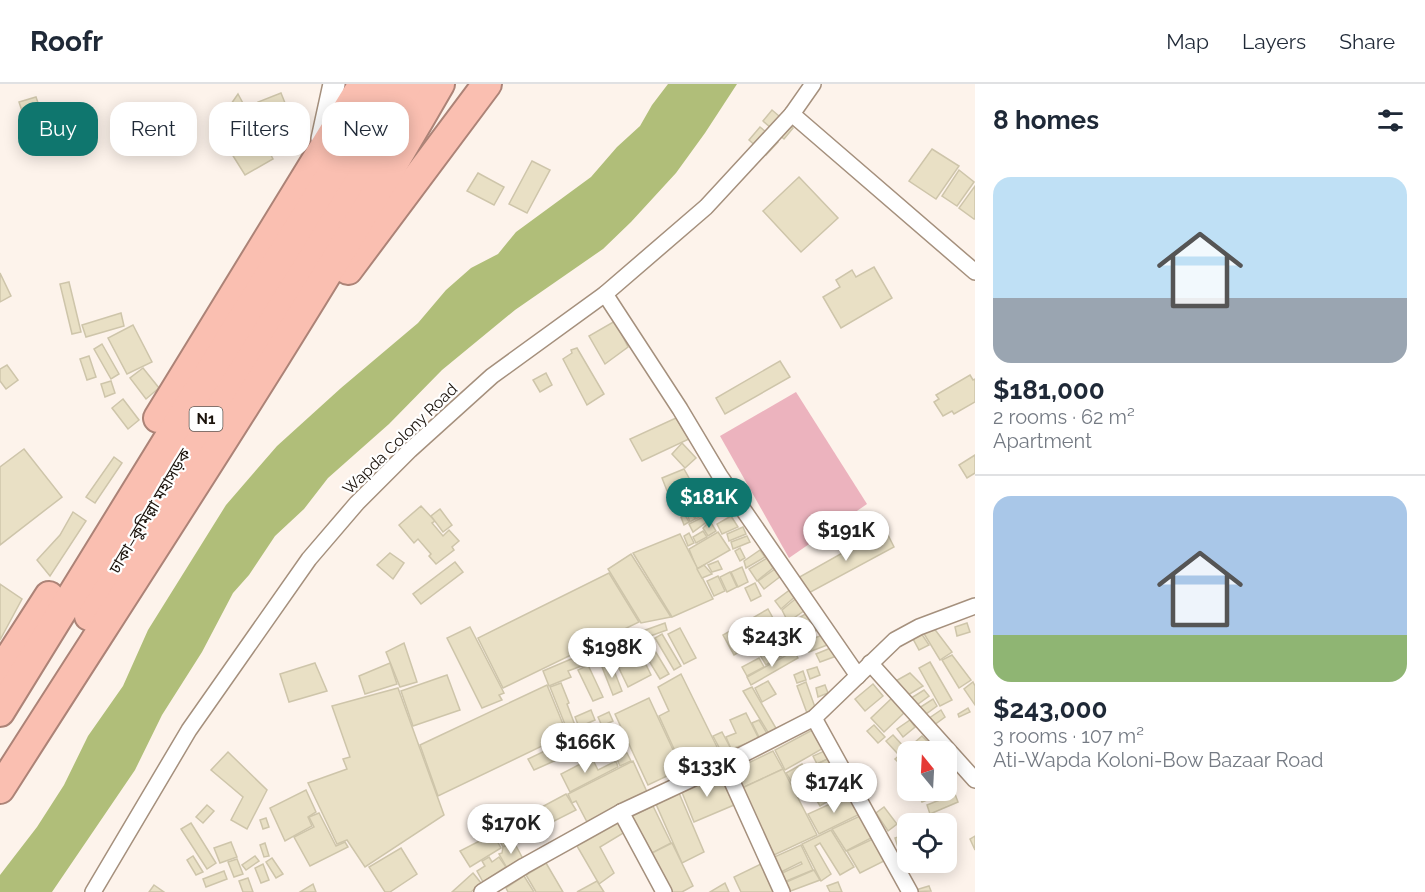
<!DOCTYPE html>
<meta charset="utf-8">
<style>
:root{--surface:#fff;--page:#f6f6f7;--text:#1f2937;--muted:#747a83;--line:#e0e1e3;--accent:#0f766e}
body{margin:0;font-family:Raleway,"Noto Sans Bengali",sans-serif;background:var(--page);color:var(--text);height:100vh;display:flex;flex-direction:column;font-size:22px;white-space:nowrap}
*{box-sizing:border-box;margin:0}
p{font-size:20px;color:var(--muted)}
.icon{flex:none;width:33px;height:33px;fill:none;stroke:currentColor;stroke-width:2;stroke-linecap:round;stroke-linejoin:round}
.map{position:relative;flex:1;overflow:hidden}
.sheet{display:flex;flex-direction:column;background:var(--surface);width:450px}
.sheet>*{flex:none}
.hud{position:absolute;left:18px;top:18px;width:570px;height:54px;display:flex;gap:12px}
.needle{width:39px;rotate:342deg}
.buttons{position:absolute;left:897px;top:657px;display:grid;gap:12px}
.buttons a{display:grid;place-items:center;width:60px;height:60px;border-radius:12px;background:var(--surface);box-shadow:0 3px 15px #0003;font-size:30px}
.price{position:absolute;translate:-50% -51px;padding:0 14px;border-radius:21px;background:#fff;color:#222;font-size:20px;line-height:39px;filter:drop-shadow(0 2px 3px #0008)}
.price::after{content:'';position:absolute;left:50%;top:36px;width:18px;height:14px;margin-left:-9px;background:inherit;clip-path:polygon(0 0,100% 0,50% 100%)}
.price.current{background:var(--accent);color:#fff}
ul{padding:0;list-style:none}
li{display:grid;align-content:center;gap:12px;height:318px;padding:0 18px}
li+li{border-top:2px solid var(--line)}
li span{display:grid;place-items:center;height:186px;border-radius:18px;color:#555}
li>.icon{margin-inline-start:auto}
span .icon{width:108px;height:108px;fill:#fffc;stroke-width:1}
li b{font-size:26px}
h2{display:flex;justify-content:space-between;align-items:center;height:72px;padding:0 18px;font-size:26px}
.pill{padding:0 21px;border-radius:18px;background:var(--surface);box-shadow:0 3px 15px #0003;font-size:21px;line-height:54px}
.pill.current{background:var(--accent);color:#fff}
header{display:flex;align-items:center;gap:36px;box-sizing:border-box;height:84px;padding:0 30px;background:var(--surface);border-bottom:2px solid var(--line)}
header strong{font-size:28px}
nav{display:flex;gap:33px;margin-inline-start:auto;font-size:21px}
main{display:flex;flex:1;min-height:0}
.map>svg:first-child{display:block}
.green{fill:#ecb3be}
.water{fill:#b0be79}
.building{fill:#e9e0c5;stroke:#cec5aa;stroke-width:1.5}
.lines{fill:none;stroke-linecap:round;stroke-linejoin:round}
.street-casing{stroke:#a5907d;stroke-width:18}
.secondary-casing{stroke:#a5907d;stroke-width:24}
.highway-casing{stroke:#ac8377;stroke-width:32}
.street{stroke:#fff;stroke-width:15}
.secondary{stroke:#fff;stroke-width:21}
.highway{stroke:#fabfb1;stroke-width:28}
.labels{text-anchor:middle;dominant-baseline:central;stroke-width:4.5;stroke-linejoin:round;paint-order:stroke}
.shield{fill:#fff;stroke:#5f5a55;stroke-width:1.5}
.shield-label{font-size:15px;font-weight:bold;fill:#1b130c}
.street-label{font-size:16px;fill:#1b130c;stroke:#fff}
</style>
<header>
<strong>Roofr</strong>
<nav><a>Map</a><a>Layers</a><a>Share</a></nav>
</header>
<main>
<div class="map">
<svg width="975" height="808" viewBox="0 0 975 808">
<rect width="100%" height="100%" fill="#fdf3eb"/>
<!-- green -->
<polygon class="green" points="796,308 867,420 789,474 720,352"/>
<!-- water -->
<polygon class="water" points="668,0 737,0 705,49 676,89 631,138 603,165 515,226 442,286 389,340 328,394 304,425 275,452 249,491 233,509 202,568 162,631 135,686 52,808 0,808 0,791 37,743 64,701 88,652 123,602 148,546 226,421 277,362 341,304 418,239 446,206 471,184 498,170 516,148 591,93 617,63 640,42 652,21"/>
<!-- building -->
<g class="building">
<polygon points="281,9 295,44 282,56 258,18"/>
<polygon points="238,10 273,75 245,91 215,43"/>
<polygon points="36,13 44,36 27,42 19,18"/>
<polygon points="772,26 793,44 784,55 763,37"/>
<polygon points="760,43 778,58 766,71 749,56"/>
<polygon points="932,65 959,82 936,115 909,97"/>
<polygon points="532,77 550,86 527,129 509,120"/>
<polygon points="959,86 974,98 957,122 942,112"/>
<polygon points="478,89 504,103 494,121 467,107"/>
<polygon points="799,93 838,134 801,168 763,127"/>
<polygon points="975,102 975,135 974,135 959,124"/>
<polygon points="874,183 892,214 841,244 823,213 840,203 836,196 852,186 856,193"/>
<polygon points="0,189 11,212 0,218"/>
<polygon points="69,198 81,248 72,250 60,200"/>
<polygon points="121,229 124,242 86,253 82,241"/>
<polygon points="615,237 628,263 605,280 589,252"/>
<polygon points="133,241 152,278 127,290 108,254"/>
<polygon points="102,260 119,290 111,295 94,265"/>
<polygon points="577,264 604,310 587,321 563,275 572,269 571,266"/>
<polygon points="89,272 96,293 87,296 80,275"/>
<polygon points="780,277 790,293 725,330 716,314"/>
<polygon points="7,281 18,296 6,305 0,297 0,285"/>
<polygon points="143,284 159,304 146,315 130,294"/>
<polygon points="546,289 552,301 540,308 533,296"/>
<polygon points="970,291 973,296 975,295 975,318 954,330 952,327 943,332 934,318 939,315 936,311"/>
<polygon points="111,297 115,309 105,313 101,300"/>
<polygon points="123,315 139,336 128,345 112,324"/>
<polygon points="676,334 689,355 642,377 630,355"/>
<polygon points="682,359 696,374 685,384 672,370"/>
<polygon points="24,365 62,413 0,461 0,383"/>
<polygon points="975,371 975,389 967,394 959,381"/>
<polygon points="114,373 122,379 95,419 86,413"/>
<polygon points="684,385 698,410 673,422 662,394"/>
<polygon points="703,396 714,412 706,417 695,401"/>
<polygon points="723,413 730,425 711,436 704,424"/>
<polygon points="421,422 435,437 432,439 443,452 449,446 459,457 452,463 454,466 436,480 429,472 431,470 418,455 414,459 399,441"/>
<polygon points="440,425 452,441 443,448 431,432"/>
<polygon points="698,425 701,432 696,435 693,427"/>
<polygon points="73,428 86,437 50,492 37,476 60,451"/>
<polygon points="691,428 695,435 690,438 687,430"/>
<polygon points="685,431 689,438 684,441 681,433"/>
<polygon points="705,432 708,437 693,448 689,440"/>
<polygon points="731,432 738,443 722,450 717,440"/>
<polygon points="710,437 716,447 708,452 703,444"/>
<polygon points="743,443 746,450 729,457 727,450"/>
<polygon points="885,445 894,463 805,511 796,495"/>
<polygon points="703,447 707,453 696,459 693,453"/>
<polygon points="718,448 730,466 697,485 689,465"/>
<polygon points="689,449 694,459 688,462 684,452"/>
<polygon points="680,450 713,515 672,533 633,469"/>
<polygon points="747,452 750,458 733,465 731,458"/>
<polygon points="740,464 745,474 740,477 735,467"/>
<polygon points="760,466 765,473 746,484 744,477"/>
<polygon points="390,469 404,479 393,495 377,481"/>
<polygon points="631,470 671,533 641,539 608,485"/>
<polygon points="767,474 773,484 757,497 749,485"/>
<polygon points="718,477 722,485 712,488 708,481"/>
<polygon points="455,478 463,488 421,520 413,510"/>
<polygon points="704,481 712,490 702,494 697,485"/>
<polygon points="742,483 748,498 738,503 731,488"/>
<polygon points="775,485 781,492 764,505 758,497"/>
<polygon points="730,488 737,503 727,508 720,493"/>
<polygon points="609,489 639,538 503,604 478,554"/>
<polygon points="718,492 725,507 714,512 707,497"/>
<polygon points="755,499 761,512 751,517 745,504"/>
<polygon points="0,500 22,515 0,556"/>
<polygon points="791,505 797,511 781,525 775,517"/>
<polygon points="799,512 808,524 788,538 782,526"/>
<polygon points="768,525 779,545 734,571 723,551"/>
<polygon points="812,526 824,543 801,553 792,538"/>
<polygon points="665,539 667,546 639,556 637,549"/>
<polygon points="967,539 970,548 957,552 955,543"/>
<polygon points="470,543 504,609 499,611 502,616 482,624 447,554"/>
<polygon points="933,543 952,568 940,576 923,548"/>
<polygon points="680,544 696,574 684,580 668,550"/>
<polygon points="781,546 792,566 766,581 760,571 775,562 770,553"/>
<polygon points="831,548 835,558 809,568 806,557"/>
<polygon points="921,549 929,561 919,566 912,553"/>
<polygon points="662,550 681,582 674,586 655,554"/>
<polygon points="649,557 669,590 660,595 640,562"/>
<polygon points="404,559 417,598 400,603 386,568"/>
<polygon points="838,561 842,570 820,578 816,570"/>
<polygon points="638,564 651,591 628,603 615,576"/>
<polygon points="794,567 798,574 751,601 747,593"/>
<polygon points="583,570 587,580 568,587 571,593 549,602 543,587"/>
<polygon points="952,571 971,596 959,604 942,576"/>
<polygon points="759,574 764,583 747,592 742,583"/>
<polygon points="930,578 952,616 940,622 919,584"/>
<polygon points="315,579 327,607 289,618 280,590"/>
<polygon points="390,579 397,600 365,610 359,592"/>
<polygon points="611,579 622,607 613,611 602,583"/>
<polygon points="588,581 603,613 593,617 578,586"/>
<polygon points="817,583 820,591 810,595 807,586"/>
<polygon points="803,587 806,596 797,599 794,591"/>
<polygon points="910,589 923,602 903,614 892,599"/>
<polygon points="681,590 721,671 684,687 659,632 669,627 658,603"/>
<polygon points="447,591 460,626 413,642 401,607"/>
<polygon points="768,597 776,610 762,618 755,604"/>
<polygon points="806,598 816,626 807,629 797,602"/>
<polygon points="973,598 975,602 975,621 964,605"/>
<polygon points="561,599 569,619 567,620 576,644 568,648 550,603"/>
<polygon points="873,600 883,612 865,627 855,615"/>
<polygon points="547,601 567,650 438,712 420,661"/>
<polygon points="825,601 828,609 818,613 816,604"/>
<polygon points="752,603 777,646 769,650 743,607"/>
<polygon points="398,604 444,731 365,783 347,756 337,760 308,699 347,685 343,675 350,673 332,622"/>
<polygon points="924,606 929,612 914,623 908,616"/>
<polygon points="893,613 906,627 884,648 871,634"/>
<polygon points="649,614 682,685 648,701 615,630"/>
<polygon points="933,615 937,622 922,633 916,626"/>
<polygon points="968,624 970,628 959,633 958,630"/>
<polygon points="591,626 595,636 579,643 575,633"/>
<polygon points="941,626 945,633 930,644 925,637"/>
<polygon points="609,628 613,637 602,642 598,633"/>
<polygon points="746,629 759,655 731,665 726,653 736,649 730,636"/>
<polygon points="759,636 768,651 760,655 752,639"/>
<polygon points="910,636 915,643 903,653 897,645"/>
<polygon points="613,640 620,659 609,664 601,644"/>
<polygon points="874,641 885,653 878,659 867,647"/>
<polygon points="816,644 827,662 785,686 775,666"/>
<polygon points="722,648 731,665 722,669 713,652"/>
<polygon points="893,651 904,663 897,669 886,657"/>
<polygon points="922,652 927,657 915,668 908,668 906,666"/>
<polygon points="933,659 941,668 924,668"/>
<polygon points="555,662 561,674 534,686 528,675"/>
<polygon points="829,665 832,673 817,680 813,672"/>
<polygon points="773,667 783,685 742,704 734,686"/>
<polygon points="228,668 267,706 247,745 231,736 243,713 211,686"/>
<polygon points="627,669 631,677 620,682 616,673"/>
<polygon points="902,669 908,676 908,688 895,675"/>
<polygon points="832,673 836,681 820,688 817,680"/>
<polygon points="592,674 598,686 616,677 618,683 570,708 561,690"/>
<polygon points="633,677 647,708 587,738 576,717 572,719 568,710"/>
<polygon points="802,680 806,689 791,697 786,689"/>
<polygon points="833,684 844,695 809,714 801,697"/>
<polygon points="783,685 817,751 774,771 742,704"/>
<polygon points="720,690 734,721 694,738 681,706"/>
<polygon points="845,701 848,708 836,714 833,707"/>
<polygon points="830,703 835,713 820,722 814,712"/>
<polygon points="306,706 316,728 308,733 312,742 285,757 270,724"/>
<polygon points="925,706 944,706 945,709 922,718 918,709"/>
<polygon points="679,709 704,768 682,779 656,720"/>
<polygon points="566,710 576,726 503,763 495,748"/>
<polygon points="955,710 958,718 930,730 927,721"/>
<polygon points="850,711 860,730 819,750 808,730"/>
<polygon points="207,721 214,727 203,739 196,733"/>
<polygon points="653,722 671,759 652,769 644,754 641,754 630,733"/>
<polygon points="884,723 897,740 888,747 876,729"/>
<polygon points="319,729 336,762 345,758 348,763 310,782 294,753 314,743 309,733"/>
<polygon points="860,732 873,753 846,767 832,745"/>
<polygon points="266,734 269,743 263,745 260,736"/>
<polygon points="620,738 625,748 600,763 614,789 599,800 577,762"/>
<polygon points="191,739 216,779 207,785 181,745"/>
<polygon points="831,746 854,783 840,791 820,759 815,762 831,790 821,797 802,760"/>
<polygon points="493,750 501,764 470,783 460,767"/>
<polygon points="905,751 908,770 901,773 895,754"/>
<polygon points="975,752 975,766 970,755"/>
<polygon points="875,754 888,775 860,789 847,767"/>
<polygon points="231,758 237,773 220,779 214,764"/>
<polygon points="514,758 523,775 507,784 499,770 502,769 503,763"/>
<polygon points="265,759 269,772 264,773 260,761"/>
<polygon points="672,759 693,802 682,808 670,808 650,770"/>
<polygon points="801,761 813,786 784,798 780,790 802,780 801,778 779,789 772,774"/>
<polygon points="401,764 417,790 390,808 385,808 369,783"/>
<polygon points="193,772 203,788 196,791 187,776"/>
<polygon points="255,772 259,777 246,786 242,781"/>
<polygon points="489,773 492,778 499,773 506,783 483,798 477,787 485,782 482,777"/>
<polygon points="272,774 283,790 276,794 266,778"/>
<polygon points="237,775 243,790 234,793 228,778"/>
<polygon points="546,779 563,808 536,808 526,791"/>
<polygon points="763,779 777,808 741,808 734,793"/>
<polygon points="263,780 269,796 261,799 255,784"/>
<polygon points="814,786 820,796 788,808 784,799"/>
<polygon points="224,787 227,795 206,803 203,795"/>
<polygon points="473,789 481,799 471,808 452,808"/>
<polygon points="524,792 534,808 508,808 506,804"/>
<polygon points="248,794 253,808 243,808 239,797"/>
<polygon points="597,797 604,808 577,808"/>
<polygon points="838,798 842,808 830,808 827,802"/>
<polygon points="725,799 729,808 710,808"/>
<polygon points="313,800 316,808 300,808"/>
<polygon points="154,801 164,808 149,808"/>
<polygon points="929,802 931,807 909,808"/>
</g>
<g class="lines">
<!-- street casing -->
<g class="street-casing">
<g id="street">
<polyline points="792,30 975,188"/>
<polyline points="605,210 680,325 720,392 858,592"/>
<polyline points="870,579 975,696"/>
<polyline points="814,634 910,808"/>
<polyline points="724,680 782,808"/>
<polyline points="621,728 664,808"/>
<polyline points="93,808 189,646 309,475 357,419 410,366 492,292 605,210 706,123 792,30 813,0"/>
<polyline points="482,808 524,782 621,728 724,680 814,634 895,556 919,543 975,522"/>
</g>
</g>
<!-- secondary casing -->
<g class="secondary-casing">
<polyline id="secondary" points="322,55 334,0"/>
</g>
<!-- highway casing -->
<g class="highway-casing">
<g id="highway">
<polyline points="348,186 487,0"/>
<polyline points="158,334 363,0"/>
<polyline points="89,532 179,377 297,194 416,0"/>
<polyline points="0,588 49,512"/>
<polyline points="0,628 387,0"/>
<path d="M 0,705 C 149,471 302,240 440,0"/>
</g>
</g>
<!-- street -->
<use href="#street" class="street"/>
<!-- secondary -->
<use href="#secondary" class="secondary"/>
<!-- highway -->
<use href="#highway" class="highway"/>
</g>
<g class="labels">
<!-- shield labels -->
<rect class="shield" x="189.5" y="323" width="33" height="24" rx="4.5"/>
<g class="shield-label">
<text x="206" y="335">N1</text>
</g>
<!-- street labels -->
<g class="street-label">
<text transform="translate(400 355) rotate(-44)">Wapda Colony Road</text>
<text transform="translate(150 427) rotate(-59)">ঢাকা–কুমিল্লা মহাসড়ক</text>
</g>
</g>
</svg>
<div class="buttons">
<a><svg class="needle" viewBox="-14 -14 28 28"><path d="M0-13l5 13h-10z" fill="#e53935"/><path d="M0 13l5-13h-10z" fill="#747a83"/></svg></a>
<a><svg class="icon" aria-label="locate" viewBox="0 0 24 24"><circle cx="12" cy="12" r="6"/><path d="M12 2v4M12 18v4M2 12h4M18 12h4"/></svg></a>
</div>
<b class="price current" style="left:709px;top:445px">$181K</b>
<b class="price" style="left:846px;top:478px">$191K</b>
<b class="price" style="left:772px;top:584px">$243K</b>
<b class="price" style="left:612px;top:595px">$198K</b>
<b class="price" style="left:585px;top:690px">$166K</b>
<b class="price" style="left:707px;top:714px">$133K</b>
<b class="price" style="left:834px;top:730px">$174K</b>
<b class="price" style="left:511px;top:771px">$170K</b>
<div class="hud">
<a class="pill current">Buy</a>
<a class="pill">Rent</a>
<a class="pill">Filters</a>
<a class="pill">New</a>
</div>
</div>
<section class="sheet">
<h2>8 homes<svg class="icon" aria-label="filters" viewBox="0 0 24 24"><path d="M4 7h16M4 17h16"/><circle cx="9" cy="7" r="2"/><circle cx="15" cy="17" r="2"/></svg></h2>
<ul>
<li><span style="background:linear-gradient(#bfe0f5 65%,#9aa5b1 0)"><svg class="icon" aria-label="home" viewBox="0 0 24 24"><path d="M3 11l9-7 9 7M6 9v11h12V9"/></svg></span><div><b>$181,000</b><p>2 rooms · 62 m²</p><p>Apartment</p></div></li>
<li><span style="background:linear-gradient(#a9c7e8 75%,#8fb573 0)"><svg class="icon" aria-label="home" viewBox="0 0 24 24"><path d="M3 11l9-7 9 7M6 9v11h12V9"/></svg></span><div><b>$243,000</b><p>3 rooms · 107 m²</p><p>Ati-Wapda Koloni-Bow Bazaar Road</p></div></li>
</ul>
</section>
</main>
